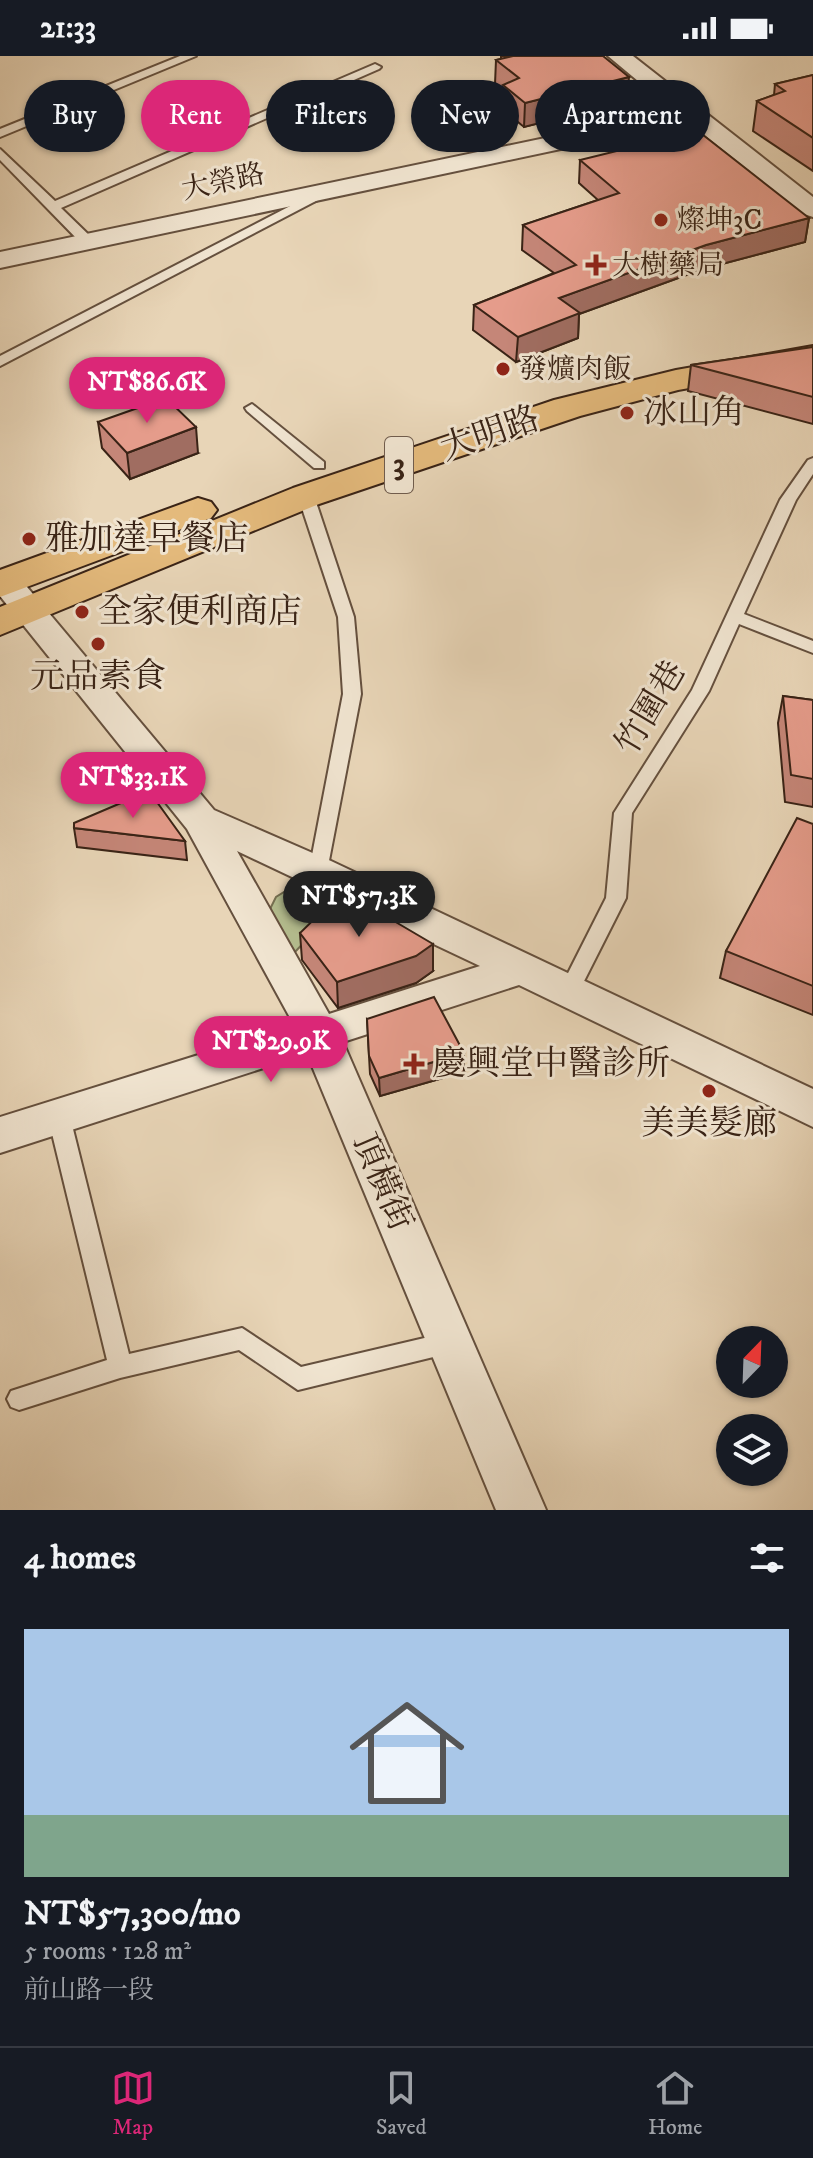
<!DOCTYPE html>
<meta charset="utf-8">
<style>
:root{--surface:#171b24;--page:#242831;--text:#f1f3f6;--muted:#9ea1a6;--line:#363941;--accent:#db2777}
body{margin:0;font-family:"IM FELL DW Pica","Noto Serif TC",serif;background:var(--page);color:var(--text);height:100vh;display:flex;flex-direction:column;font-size:30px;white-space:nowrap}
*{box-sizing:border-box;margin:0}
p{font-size:26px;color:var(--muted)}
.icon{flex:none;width:44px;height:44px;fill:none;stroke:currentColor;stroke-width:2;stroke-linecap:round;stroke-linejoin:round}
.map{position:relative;height:1454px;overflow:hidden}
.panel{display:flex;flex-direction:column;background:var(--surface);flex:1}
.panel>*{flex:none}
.top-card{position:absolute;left:24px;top:24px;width:766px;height:72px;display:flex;gap:16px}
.needle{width:52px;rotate:23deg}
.fabs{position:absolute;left:716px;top:1270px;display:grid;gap:16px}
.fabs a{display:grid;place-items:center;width:72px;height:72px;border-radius:50%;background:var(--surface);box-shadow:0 2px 6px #0004;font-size:40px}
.price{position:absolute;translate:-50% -68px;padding:0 18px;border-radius:28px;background:var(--accent);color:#fff;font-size:26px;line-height:52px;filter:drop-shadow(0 2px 4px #0008)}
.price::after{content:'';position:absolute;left:50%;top:48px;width:24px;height:18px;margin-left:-12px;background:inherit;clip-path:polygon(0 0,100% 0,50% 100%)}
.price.on{background:#222;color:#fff}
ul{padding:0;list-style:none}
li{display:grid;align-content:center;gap:16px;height:424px;padding:0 24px}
li span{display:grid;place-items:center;height:248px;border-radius:0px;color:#555}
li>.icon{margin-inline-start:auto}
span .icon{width:144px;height:144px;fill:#fffc;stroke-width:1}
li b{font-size:34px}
h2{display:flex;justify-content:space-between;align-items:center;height:96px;padding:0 24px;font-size:34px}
.pill{padding:0 28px;border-radius:36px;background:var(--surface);box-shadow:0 2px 6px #0004;font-size:28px;line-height:72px}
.pill.on{background:var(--accent);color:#fff}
.status{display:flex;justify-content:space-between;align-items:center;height:56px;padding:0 40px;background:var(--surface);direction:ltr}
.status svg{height:22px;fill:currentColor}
.dock{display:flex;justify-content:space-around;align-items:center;height:112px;border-top:2px solid var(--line);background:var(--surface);font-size:22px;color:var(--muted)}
.dock a{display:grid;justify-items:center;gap:4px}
.dock .on{color:var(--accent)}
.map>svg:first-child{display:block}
.green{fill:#b4bd8f;stroke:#767052;stroke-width:2}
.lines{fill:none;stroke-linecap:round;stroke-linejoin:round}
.lane-casing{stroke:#65503e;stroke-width:4}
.street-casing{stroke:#65503e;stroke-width:4}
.primary-casing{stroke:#392316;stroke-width:4}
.lane{fill:#f0e4d0;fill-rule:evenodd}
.street{fill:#f0e4d0;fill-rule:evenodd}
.primary{fill:#e4ba7c;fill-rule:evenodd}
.wall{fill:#c58678;stroke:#392316;stroke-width:2}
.shaded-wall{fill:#a06d61;stroke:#392316;stroke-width:2}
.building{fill:#e59c8b;stroke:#392316;stroke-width:2}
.poi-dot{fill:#8f2418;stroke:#f0e4d0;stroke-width:3}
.labels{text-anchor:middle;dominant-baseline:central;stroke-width:6;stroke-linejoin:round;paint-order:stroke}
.far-street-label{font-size:28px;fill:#392316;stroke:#f0e4d0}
.far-poi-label{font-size:28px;fill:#392316;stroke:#f0e4d0;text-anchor:start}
.shield{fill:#f0e4d0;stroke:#705d4e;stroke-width:2}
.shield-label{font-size:32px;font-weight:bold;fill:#392316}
.poi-label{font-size:34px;fill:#392316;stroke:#f0e4d0;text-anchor:start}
.street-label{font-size:34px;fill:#392316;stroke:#f0e4d0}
</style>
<div class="status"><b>21:33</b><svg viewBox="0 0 49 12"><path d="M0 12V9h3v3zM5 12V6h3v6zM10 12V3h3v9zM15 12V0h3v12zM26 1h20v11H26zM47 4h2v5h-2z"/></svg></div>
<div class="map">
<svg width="813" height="1454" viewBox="0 0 813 1454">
<rect width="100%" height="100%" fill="#e8d5b7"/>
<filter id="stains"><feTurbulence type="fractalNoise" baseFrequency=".0025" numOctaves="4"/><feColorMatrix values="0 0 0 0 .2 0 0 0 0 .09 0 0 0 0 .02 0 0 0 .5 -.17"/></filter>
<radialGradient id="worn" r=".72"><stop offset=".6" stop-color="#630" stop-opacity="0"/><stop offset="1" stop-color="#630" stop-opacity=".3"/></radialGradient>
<!-- green -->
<polygon class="green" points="284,836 294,837 333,856 293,898 274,866 270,853 276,841"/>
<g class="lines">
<!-- lane casing -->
<g class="lane-casing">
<g id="lane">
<polygon points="180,0 196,0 0,81 0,73"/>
<polygon points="375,8 381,11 379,13 61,152 92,182 92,188 82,188 0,104 0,93 55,145"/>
<polygon points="323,133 333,136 0,310 0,300"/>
<polygon points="252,348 324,406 324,412 314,412 247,355 245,352"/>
<polygon points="813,402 813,418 796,444 744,558 813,585 813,597 739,568 709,635 632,757 626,842 576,941 569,943 562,941 559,935 606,842 614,757 692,634 780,444 808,404"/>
<polygon points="306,435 314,440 354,561 361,638 327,815 325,820 311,820 309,815 343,638 338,561 298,440"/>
<polygon points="59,1052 66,1055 70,1061 129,1298 242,1272 301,1311 450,1276 458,1279 462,1287 458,1295 298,1334 239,1294 120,1322 19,1354 11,1351 7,1343 11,1335 107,1304 48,1061 52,1055"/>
</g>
</g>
<!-- street casing -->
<g class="street-casing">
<g id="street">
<polygon points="608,0 633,0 813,141 813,161 804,158 688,66 0,212 0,196 674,55"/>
<path d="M 6,516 L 17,519 L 214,754 L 331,805 L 813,1033 L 813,1071 L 519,929 L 343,986 L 546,1454 L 496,1454 L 307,998 L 0,1097 L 0,1061 L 294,969 L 187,773 L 0,540 L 0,517 ZM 237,795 L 480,910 L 329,958 Z"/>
</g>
</g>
<!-- primary casing -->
<g class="primary-casing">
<g id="primary">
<polygon points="813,290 813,310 678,334 580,360 319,448 0,579 0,551 293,432 554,344 676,314"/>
<polygon points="198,442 211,446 217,454 211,462 0,541 0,514"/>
</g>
</g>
<!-- lane -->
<use href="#lane" class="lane"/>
<!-- street -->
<use href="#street" class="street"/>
<!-- primary -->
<use href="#primary" class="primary"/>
</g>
<!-- wall -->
<g class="wall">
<polygon points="501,0 603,0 627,45 524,71 502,53 502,34 495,28 496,4 501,3"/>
<polygon points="813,19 813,115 753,75 757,45 774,39 775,28"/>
<polygon points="580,104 809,162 805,186 703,213 579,258 578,282 516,306 473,274 474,249 554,217 522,194 523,169 598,144 579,127"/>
<polygon points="813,291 813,368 688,335 691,309"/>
<polygon points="98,366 198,397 130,423 102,392"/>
<polygon points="783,640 813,644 813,751 785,746 778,667"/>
<polygon points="813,768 813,959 720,922 726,895"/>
<polygon points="74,772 185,785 187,804 77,791"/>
<polygon points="300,877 433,915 416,927 338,952 302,904"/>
<polygon points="367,963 464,1016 380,1040 370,1018"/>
</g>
<!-- shaded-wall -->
<g class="shaded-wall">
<polygon points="629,21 627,45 524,71 525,47"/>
<polygon points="809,162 805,186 703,213 579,258 578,282 516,306 518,281 559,242 706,189"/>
<polygon points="196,371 198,397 130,423 127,397"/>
<polygon points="433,888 433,915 416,927 338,952 337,926"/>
<polygon points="464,997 464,1016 380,1040 379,1022"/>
</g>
<!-- building -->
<g class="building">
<polygon points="513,0 603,0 629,21 525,47 503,29 519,22 496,4"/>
<polygon points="813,19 813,82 757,45 785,35 775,28"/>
<polygon points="698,75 809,162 706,189 559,242 580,257 518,281 474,249 576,209 523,169 619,137 580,104"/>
<polygon points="813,291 813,341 691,309"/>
<polygon points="166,342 196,371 127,397 98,366"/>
<polygon points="783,640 813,644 813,723 791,719"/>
<polygon points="149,735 185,785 74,772 74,767"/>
<polygon points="797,762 813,768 813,930 726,895"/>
<polygon points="343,835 433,888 416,900 337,926 300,877"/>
<polygon points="434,941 464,997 379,1022 369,1000 367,963"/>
</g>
<!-- markers -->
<g class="poi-dot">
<circle cx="661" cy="164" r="8"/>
<path d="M592 197h8v8h8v8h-8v8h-8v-8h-8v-8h8z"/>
<circle cx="503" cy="313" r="8"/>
<circle cx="627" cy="357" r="8"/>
<circle cx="29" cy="483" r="8"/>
<circle cx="82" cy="556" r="8"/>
<circle cx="98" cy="588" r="8"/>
<path d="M410 996h8v8h8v8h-8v8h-8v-8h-8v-8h8z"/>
<circle cx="709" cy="1035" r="8"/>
</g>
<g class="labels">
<!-- far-street labels -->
<g class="far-street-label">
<text transform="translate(223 126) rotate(-12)">大榮路</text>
</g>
<!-- far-poi labels -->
<g class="far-poi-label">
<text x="677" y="164">燦坤3C</text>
<text x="612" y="209">大樹藥局</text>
<text x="519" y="313">發爌肉飯</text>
</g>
<!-- shield labels -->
<rect class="shield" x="385" y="381" width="28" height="56" rx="6"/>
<g class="shield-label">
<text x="399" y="409">3</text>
</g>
<!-- poi labels -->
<g class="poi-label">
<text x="643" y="357">冰山角</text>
<text x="45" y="483">雅加達早餐店</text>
<text x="98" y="556">全家便利商店</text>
<text x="98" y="621" text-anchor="middle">元品素食</text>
<text x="432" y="1008">慶興堂中醫診所</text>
<text x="709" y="1068" text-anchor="middle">美美髮廊</text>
</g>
<!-- street labels -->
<g class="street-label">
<text transform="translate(490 378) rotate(-19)">大明路</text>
<text transform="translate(651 652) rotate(-59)">竹圍巷</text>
<text transform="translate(382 1126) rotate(67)">頂橫街</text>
</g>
</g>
<rect width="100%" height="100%" filter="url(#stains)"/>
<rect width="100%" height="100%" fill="url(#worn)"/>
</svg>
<div class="fabs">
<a><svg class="needle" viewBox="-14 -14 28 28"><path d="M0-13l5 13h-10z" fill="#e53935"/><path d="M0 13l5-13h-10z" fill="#9ea1a6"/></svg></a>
<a><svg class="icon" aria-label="layers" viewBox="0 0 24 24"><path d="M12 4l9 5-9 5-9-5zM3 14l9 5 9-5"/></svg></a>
</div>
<b class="price" style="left:147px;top:369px">NT$86.6K</b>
<b class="price" style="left:133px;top:764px">NT$33.1K</b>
<b class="price on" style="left:359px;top:883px">NT$57.3K</b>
<b class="price" style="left:271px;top:1028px">NT$29.9K</b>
<div class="top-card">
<a class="pill">Buy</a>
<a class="pill on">Rent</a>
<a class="pill">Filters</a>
<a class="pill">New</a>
<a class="pill">Apartment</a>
</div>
</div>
<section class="panel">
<h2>4 homes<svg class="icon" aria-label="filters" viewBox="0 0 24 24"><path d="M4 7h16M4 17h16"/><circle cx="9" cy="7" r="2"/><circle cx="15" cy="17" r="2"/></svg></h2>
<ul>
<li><span style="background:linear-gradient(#a9c7e8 75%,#7fa58c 0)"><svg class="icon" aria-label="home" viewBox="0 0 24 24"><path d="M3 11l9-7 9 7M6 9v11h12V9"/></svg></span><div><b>NT$57,300/mo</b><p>5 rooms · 128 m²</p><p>前山路一段</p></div></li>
</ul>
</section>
<nav class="dock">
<a class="on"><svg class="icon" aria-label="map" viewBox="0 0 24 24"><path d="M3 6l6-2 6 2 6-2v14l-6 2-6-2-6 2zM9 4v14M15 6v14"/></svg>Map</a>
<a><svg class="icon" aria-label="saved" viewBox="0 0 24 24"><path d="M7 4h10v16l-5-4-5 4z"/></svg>Saved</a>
<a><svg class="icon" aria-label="home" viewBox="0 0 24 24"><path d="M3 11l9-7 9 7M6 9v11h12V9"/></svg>Home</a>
</nav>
